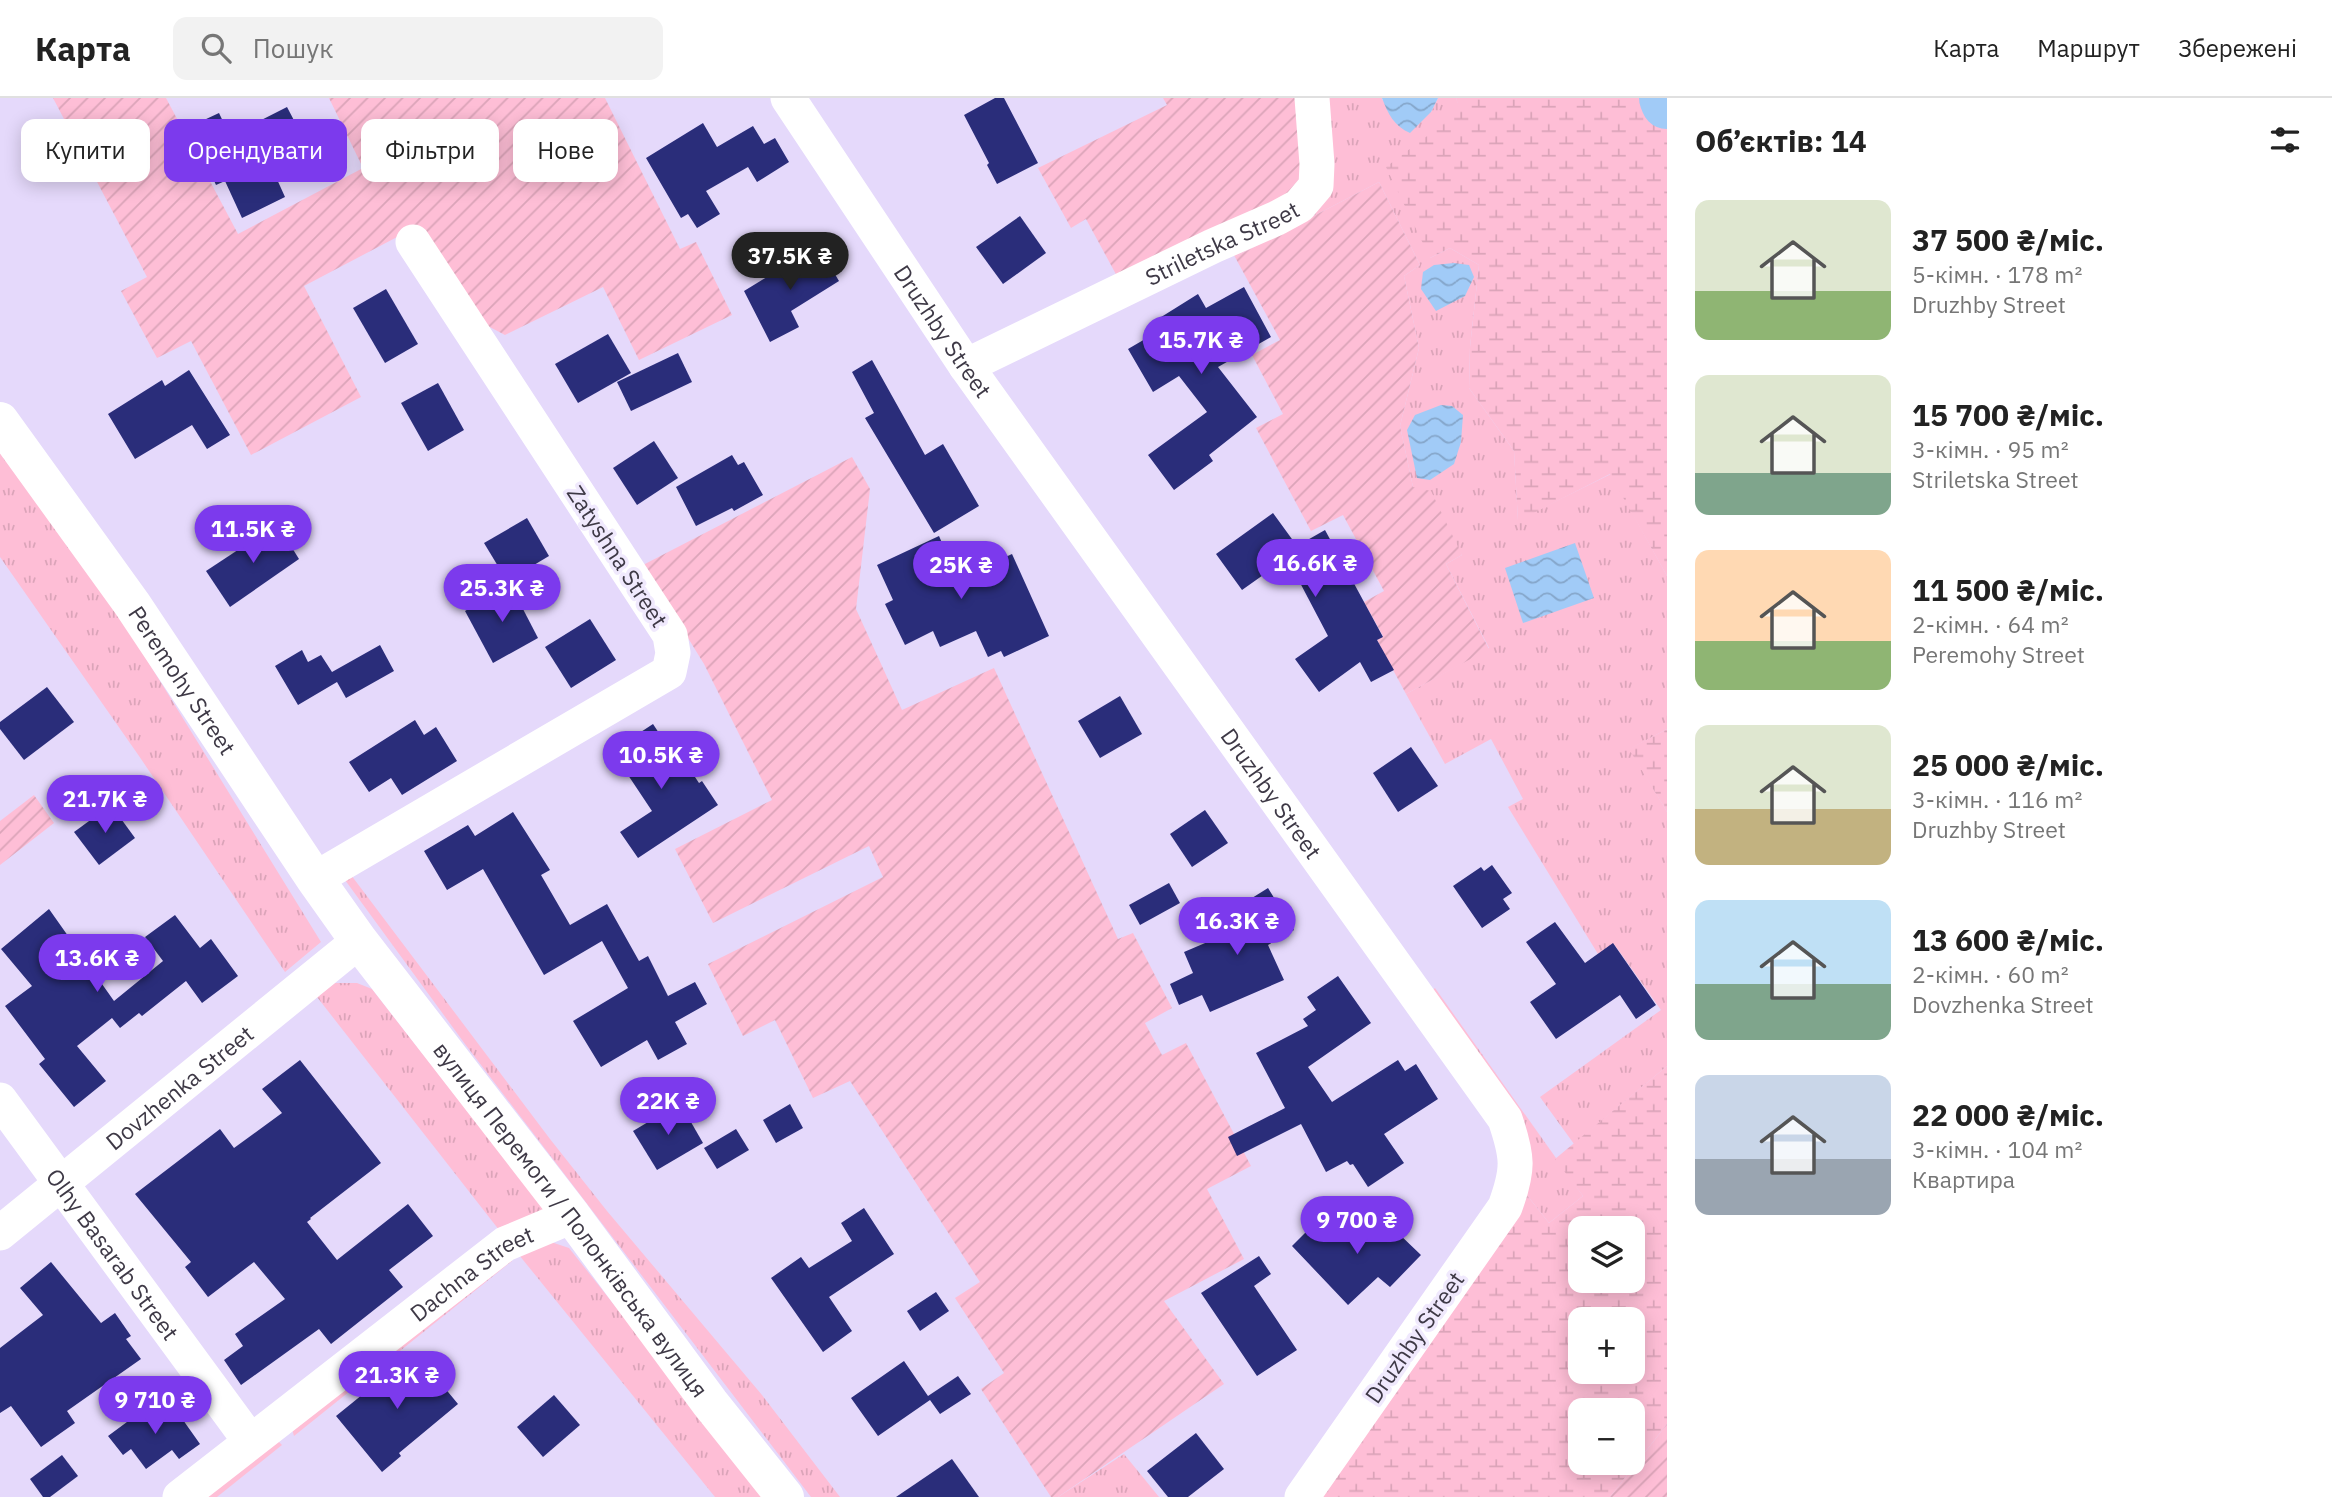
<!DOCTYPE html>
<html lang="uk">
<meta charset="utf-8">
<style>
:root{--surface:#fff;--page:#f2f2f2;--text:#222;--muted:#767676;--line:#e0e0e0;--accent:#7c3aed}
body{margin:0;font-family:"IBM Plex Sans",sans-serif;background:var(--page);color:var(--text);height:100vh;display:flex;flex-direction:column;font-size:26px;white-space:nowrap}
*{box-sizing:border-box;margin:0}
p{font-size:23px;color:var(--muted)}
.icon{flex:none;width:38px;height:38px;fill:none;stroke:currentColor;stroke-width:2;stroke-linecap:round;stroke-linejoin:round}
.map{position:relative;flex:1;overflow:hidden}
.details{display:flex;flex-direction:column;background:var(--surface);width:665px}
.details>*{flex:none}
.top-card{position:absolute;left:21px;top:21px;width:665px;height:63px;display:flex;gap:14px}
.tools{position:absolute;left:1568px;top:1118px;display:grid;gap:14px}
.tools a{display:grid;place-items:center;width:77px;height:77px;border-radius:14px;background:var(--surface);box-shadow:0 4px 18px #0003;font-size:35px}
.price{position:absolute;translate:-50% -60px;padding:0 16px;border-radius:24px;background:var(--accent);color:#fff;font-size:23px;line-height:46px;filter:drop-shadow(0 2px 4px #0008)}
.price::after{content:'';position:absolute;left:50%;top:42px;width:21px;height:16px;margin-left:-10px;background:inherit;clip-path:polygon(0 0,100% 0,50% 100%)}
.price.current{background:#222;color:#fff}
ul{padding:0;list-style:none}
li{display:flex;align-items:center;gap:21px;height:175px;padding:0 28px}
li span{display:grid;place-items:center;flex:none;width:196px;height:140px;border-radius:14px;color:#555}
li>.icon{margin-inline-start:auto}
span .icon{width:84px;height:84px;fill:#fffc;stroke-width:1}
li b{font-size:30px}
h2{display:flex;justify-content:space-between;align-items:center;height:84px;padding:0 28px;font-size:30px}
.chip{padding:0 24px;border-radius:14px;background:var(--surface);box-shadow:0 4px 18px #0003;font-size:24px;line-height:63px}
.chip.current{background:var(--accent);color:#fff}
header{display:flex;align-items:center;gap:42px;box-sizing:border-box;height:98px;padding:0 35px;background:var(--surface);border-bottom:2px solid var(--line)}
header strong{font-size:33px}
nav{display:flex;gap:38px;margin-inline-start:auto;font-size:24px}
.search{width:490px;height:63px;background:var(--page);display:flex;align-items:center;gap:18px;box-sizing:border-box;padding:0 24px;border-radius:14px;color:var(--muted);font-size:26px}
main{display:flex;flex:1;min-height:0}
.map>svg:first-child{display:block}
.grass{fill:url(#grass-tufts)}
.wetland{fill:url(#wetland-marsh);fill-rule:evenodd}
.garden{fill:url(#garden-furrows)}
.water{fill:url(#water-waves)}
.lines{fill:none;stroke-linecap:round;stroke-linejoin:round}
.river{stroke:#a1cbf7;stroke-width:52}
.building{fill:#2a2d7a}
.street{stroke:#fff;stroke-width:35}
.secondary{stroke:#fff;stroke-width:38}
.labels{text-anchor:middle;dominant-baseline:central;stroke-width:7;stroke-linejoin:round;paint-order:stroke}
.street-label{font-size:23px;fill:#3e3946;stroke:#f0e9fd}
</style>
<header>
<strong>Карта</strong>
<div class="search"><svg class="icon" aria-label="search" viewBox="0 0 24 24"><circle cx="10" cy="10" r="6"/><path d="M15 15l6 6"/></svg>Пошук</div>
<nav><a>Карта</a><a>Маршрут</a><a>Збережені</a></nav>
</header>
<main>
<div class="map">
<svg width="1667" height="1399" viewBox="0 0 1667 1399">
<defs>
<pattern id="grass-tufts" width="24" height="20" patternUnits="userSpaceOnUse" patternTransform="scale(1.75)"><rect width="24" height="20" fill="#febed6"/><path d="M3 7l-1-3M5 7V3M7 7l1-3M15 17l-1-3M17 17v-4M19 17l1-3" fill="none" stroke="#dba4b9"/></pattern>
<pattern id="wetland-marsh" width="20" height="14" patternUnits="userSpaceOnUse" patternTransform="scale(1.75)"><rect width="20" height="14" fill="#febed6"/><path d="M1 5h8M5 5V1M11 12h8M15 12V8" fill="none" stroke="#dba4b9"/></pattern>
<pattern id="garden-furrows" width="10" height="10" patternUnits="userSpaceOnUse" patternTransform="scale(1.75)"><rect width="10" height="10" fill="#febed6"/><path d="M-1 1l2-2M0 10L10 0M9 11l2-2" fill="none" stroke="#dba4b9"/></pattern>
<pattern id="water-waves" width="16" height="10" patternUnits="userSpaceOnUse" patternTransform="scale(1.75)"><rect width="16" height="10" fill="#a1cbf7"/><path d="M0 5q4-4 8 0t8 0" fill="none" stroke="#85a6ca"/></pattern>
</defs>
<rect width="100%" height="100%" fill="#e5d9fb"/>
<!-- grass -->
<g class="grass">
<polygon points="1322,0 1382,0 1382,2 1431,14 1438,0 1456,0 1461,13 1430,160 1450,150 1479,167 1470,249 1469,290 1514,353 1518,422 1611,376 1667,478 1667,631 1630,651 1667,714 1667,968 1574,1046 1540,999 1661,912 1614,846 1598,856 1508,709 1523,701 1491,641 1445,666 1406,596 1489,550 1446,466 1462,457 1413,389 1400,328 1419,250 1404,178 1420,167 1379,84 1235,159 1230,151"/>
<polygon points="0,355 118,515 321,844 285,874 139,658 0,459"/>
<polygon points="348,773 550,1041 607,1113 762,1297 840,1399 811,1399 465,946 345,782"/>
<polygon points="335,885 357,885 372,891 546,1114 503,1137 317,899"/>
<polygon points="1435,890 1583,1098 1549,1125 1526,1096 1429,895"/>
<polygon points="542,1141 569,1150 767,1399 715,1399 515,1152"/>
<polygon points="507,1156 512,1163 294,1338 291,1328"/>
<polygon points="276,1341 282,1347 217,1399 203,1399"/>
<polygon points="1124,1356 1159,1399 1058,1399"/>
</g>
<!-- wetland -->
<g class="wetland">
<polygon points="1456,0 1667,0 1667,478 1610,376 1518,423 1514,353 1469,290 1470,249 1479,167 1450,150 1430,160 1386,69 1460,13"/>
<polygon points="1667,631 1667,714 1629,651"/>
<path d="M 1667,968 L 1667,1326 L 1610,1399 L 1315,1399 L 1526,1096 L 1549,1125 L 1583,1098 L 1555,1061 ZM 1580,1130 L 1633,1130 L 1633,1183 L 1580,1183 ZM 1580,1222 L 1633,1222 L 1633,1274 L 1580,1274 ZM 1580,1312 L 1633,1312 L 1633,1365 L 1580,1365 Z"/>
</g>
<!-- garden -->
<g class="garden">
<polygon points="53,0 166,0 238,136 363,70 329,0 605,0 680,151 696,144 732,217 639,262 603,189 505,237 484,226 418,128 304,188 361,299 251,357 191,243 157,260 121,193 147,179"/>
<polygon points="1163,0 1297,0 1301,80 1287,98 1118,180 1086,121 1071,130 1038,70 1167,7"/>
<polygon points="1379,84 1420,167 1404,178 1419,250 1400,328 1413,389 1431,393 1462,457 1446,466 1489,551 1406,596 1377,542 1383,538 1364,504 1384,493 1343,417 1311,433 1256,330 1283,316 1252,257 1280,242 1235,159"/>
<polygon points="852,359 870,391 856,511 902,612 994,570 1118,841 1133,835 1172,910 1145,925 1162,957 1186,945 1251,1068 1207,1091 1244,1161 1164,1203 1224,1286 1058,1399 1051,1399 981,1291 1004,1275 955,1200 980,1184 850,983 813,1000 775,922 743,938 708,866 883,779 869,748 713,825 675,751 772,702 704,566 643,467"/>
<polygon points="34,697 54,725 0,767 0,723"/>
<polygon points="1667,1326 1667,1399 1610,1399"/>
</g>
<!-- water -->
<g class="water">
<path d="M 1382,0 L 1438,0 L 1431,14 L 1410,35 C 1394,28 1388,16 1382,0 Z"/>
<polygon points="1454,165 1469,167 1474,179 1465,198 1436,213 1421,191 1423,174 1434,167"/>
<polygon points="1441,307 1452,308 1463,317 1461,344 1454,366 1430,382 1417,380 1407,332 1415,317"/>
<polygon points="1575,445 1594,500 1523,525 1505,470"/>
</g>
<g class="lines">
<!-- river -->
<polyline class="river" points="1665,0 1667,5"/>
</g>
<!-- building -->
<g class="building">
<polygon points="995,0 1004,0 1038,65 997,86 987,67 989,65 964,17"/>
<polygon points="287,9 308,49 271,68 285,99 242,120 225,83 216,87 189,29 219,15 230,38"/>
<polygon points="703,25 717,49 753,28 764,46 775,40 789,64 757,84 748,69 706,93 720,116 697,130 688,116 681,120 646,60"/>
<polygon points="1020,118 1046,155 1003,186 976,149"/>
<polygon points="818,148 839,183 791,213 799,229 770,244 744,193"/>
<polygon points="1244,189 1271,239 1218,269 1257,319 1209,357 1213,363 1174,392 1148,357 1207,314 1179,278 1153,294 1128,251 1164,230 1158,221 1198,196 1206,210"/>
<polygon points="386,191 418,246 385,265 353,210"/>
<polygon points="608,236 631,275 578,305 555,266"/>
<polygon points="678,255 692,284 631,313 617,284"/>
<polygon points="872,262 925,357 943,346 979,408 934,435 865,320 874,315 852,274"/>
<polygon points="189,272 230,337 207,351 192,327 135,361 108,316 162,282 165,288"/>
<polygon points="438,285 464,332 428,353 401,305"/>
<polygon points="654,343 678,380 637,407 613,370"/>
<polygon points="732,357 738,367 744,364 763,397 734,413 732,410 696,428 676,389"/>
<polygon points="1273,415 1297,448 1325,432 1383,539 1377,542 1394,572 1371,584 1360,564 1319,594 1295,561 1328,538 1287,460 1242,492 1216,456"/>
<polygon points="527,420 549,458 507,483 484,445"/>
<polygon points="277,426 299,461 230,509 206,473"/>
<polygon points="939,438 958,481 1012,456 1049,538 1004,559 1001,553 988,559 976,533 940,549 933,533 905,547 885,506 893,502 877,467"/>
<polygon points="510,486 538,540 493,565 465,513"/>
<polygon points="590,521 616,562 571,590 545,549"/>
<polygon points="380,547 394,573 346,600 337,584 298,607 275,568 302,552 308,564 321,557 332,574"/>
<polygon points="47,589 74,624 24,662 0,631 0,624"/>
<polygon points="1120,598 1142,636 1100,660 1078,623"/>
<polygon points="415,622 424,637 436,629 457,663 402,697 391,680 369,694 349,664"/>
<polygon points="653,626 680,667 685,664 699,685 702,683 718,707 638,760 620,734 652,713 612,653"/>
<polygon points="1411,649 1438,688 1398,714 1373,675"/>
<polygon points="111,707 135,740 99,767 74,734"/>
<polygon points="1205,712 1228,745 1192,769 1170,736"/>
<polygon points="513,714 550,772 541,777 570,827 607,806 639,863 648,858 668,898 695,884 707,906 675,924 687,946 658,962 647,942 601,969 573,923 628,890 602,843 544,877 483,771 447,792 424,753 468,727 475,738"/>
<polygon points="1492,767 1512,795 1503,801 1510,811 1482,830 1453,788 1481,769 1484,773"/>
<polygon points="1169,785 1180,805 1140,827 1129,807"/>
<polygon points="1268,790 1294,832 1268,847 1284,882 1210,914 1202,897 1179,907 1170,886 1193,875 1184,854 1238,831 1228,815"/>
<polygon points="49,811 114,903 163,863 145,839 175,817 200,850 211,841 238,878 202,905 186,883 142,918 139,915 120,930 112,920 77,948 106,983 74,1009 39,966 45,961 5,908 32,888 1,851"/>
<polygon points="1555,824 1585,865 1613,845 1656,907 1636,921 1620,897 1556,941 1530,904 1556,886 1526,844"/>
<polygon points="1338,878 1371,925 1308,969 1332,1004 1398,962 1405,973 1416,966 1438,1001 1384,1036 1404,1065 1368,1089 1353,1066 1350,1067 1347,1063 1326,1074 1301,1026 1237,1058 1228,1039 1285,1010 1256,955 1308,928 1303,921 1316,912 1307,899"/>
<polygon points="300,962 381,1065 310,1120 311,1121 307,1124 337,1162 408,1106 433,1138 389,1172 403,1189 331,1246 319,1231 241,1287 224,1262 243,1248 235,1236 285,1201 254,1164 208,1199 185,1169 191,1164 135,1096 220,1031 234,1050 282,1015 262,991"/>
<polygon points="680,1005 703,1045 657,1072 633,1033"/>
<polygon points="790,1006 803,1030 776,1045 763,1022"/>
<polygon points="736,1031 749,1052 717,1071 704,1050"/>
<polygon points="864,1110 894,1156 829,1199 852,1233 823,1254 771,1180 801,1159 809,1170 852,1143 841,1125"/>
<polygon points="1375,1113 1421,1157 1390,1189 1378,1179 1348,1207 1292,1148 1309,1131 1326,1122 1347,1143"/>
<polygon points="1259,1158 1271,1176 1254,1188 1297,1252 1257,1278 1201,1195"/>
<polygon points="51,1164 101,1225 115,1215 131,1238 126,1241 141,1261 67,1313 75,1325 41,1349 11,1308 0,1315 0,1250 43,1217 20,1190"/>
<polygon points="936,1194 949,1213 920,1233 907,1213"/>
<polygon points="415,1254 458,1306 399,1355 401,1358 382,1374 336,1318"/>
<polygon points="904,1263 928,1298 958,1278 971,1296 940,1316 930,1302 878,1338 851,1300"/>
<polygon points="554,1297 580,1327 543,1359 517,1329"/>
<polygon points="171,1305 200,1346 179,1361 172,1352 146,1371 131,1351 123,1357 108,1338 150,1307 156,1315"/>
<polygon points="1196,1335 1224,1371 1188,1399 1168,1399 1147,1373"/>
<polygon points="62,1357 78,1378 50,1399 43,1399 30,1381"/>
<polygon points="952,1361 979,1399 896,1399"/>
</g>
<g class="lines">
<!-- street -->
<g class="street">
<path id="s1" d="M 788,0 L 966,268 L 1505,1021 C 1518,1059 1519,1071 1505,1109 L 1302,1399"/>
<path id="s2" d="M 966,268 L 1213,148 L 1277,120 L 1299,108 L 1316,88 L 1317,66 L 1312,0"/>
<polyline points="315,781 669,574 673,555 670,537 413,144"/>
<path id="s3" d="M 0,1002 L 250,1343"/>
<path id="s4" d="M 0,1135 L 359,843"/>
<path id="s5" d="M 180,1399 L 505,1146 L 572,1118"/>
</g>
<!-- secondary -->
<path class="secondary" id="s6" d="M 0,323 L 132,506 L 315,781 L 359,843 L 572,1118 L 710,1305 L 785,1399"/>
</g>
<g class="labels">
<!-- street labels -->
<g class="street-label">
<text stroke="none"><textPath href="#s2" startOffset="284">Striletska Street</textPath></text>
<text stroke="none"><textPath href="#s1" startOffset="280">Druzhby Street</textPath></text>
<text transform="translate(618 458) rotate(57)">Zatyshna Street</text>
<text stroke="none"><textPath href="#s6" startOffset="317">Peremohy Street</textPath></text>
<text stroke="none"><textPath href="#s1" startOffset="847">Druzhby Street</textPath></text>
<text stroke="none"><textPath href="#s4" startOffset="231">Dovzhenka Street</textPath></text>
<text stroke="none"><textPath href="#s6" startOffset="982">вулиця Перемоги / Полонківська вулиця</textPath></text>
<text stroke="none"><textPath href="#s3" startOffset="191">Olhy Basarab Street</textPath></text>
<text stroke="none"><textPath href="#s5" startOffset="368">Dachna Street</textPath></text>
<text transform="translate(1414 1239) rotate(-55)">Druzhby Street</text>
</g>
</g>
</svg>
<div class="tools">
<a><svg class="icon" aria-label="layers" viewBox="0 0 24 24"><path d="M12 4l9 5-9 5-9-5zM3 14l9 5 9-5"/></svg></a>
<a>+</a>
<a>−</a>
</div>
<b class="price current" style="left:790px;top:194px">37.5K ₴</b>
<b class="price" style="left:1201px;top:278px">15.7K ₴</b>
<b class="price" style="left:253px;top:467px">11.5K ₴</b>
<b class="price" style="left:1315px;top:501px">16.6K ₴</b>
<b class="price" style="left:961px;top:503px">25K ₴</b>
<b class="price" style="left:502px;top:526px">25.3K ₴</b>
<b class="price" style="left:661px;top:693px">10.5K ₴</b>
<b class="price" style="left:105px;top:737px">21.7K ₴</b>
<b class="price" style="left:1237px;top:859px">16.3K ₴</b>
<b class="price" style="left:97px;top:896px">13.6K ₴</b>
<b class="price" style="left:668px;top:1039px">22K ₴</b>
<b class="price" style="left:1357px;top:1158px">9 700 ₴</b>
<b class="price" style="left:397px;top:1313px">21.3K ₴</b>
<b class="price" style="left:155px;top:1338px">9 710 ₴</b>
<div class="top-card">
<a class="chip">Купити</a>
<a class="chip current">Орендувати</a>
<a class="chip">Фільтри</a>
<a class="chip">Нове</a>
</div>
</div>
<section class="details">
<h2>Об’єктів: 14<svg class="icon" aria-label="filters" viewBox="0 0 24 24"><path d="M4 7h16M4 17h16"/><circle cx="9" cy="7" r="2"/><circle cx="15" cy="17" r="2"/></svg></h2>
<ul>
<li><span style="background:linear-gradient(#dfe7d0 65%,#8fb573 0)"><svg class="icon" aria-label="home" viewBox="0 0 24 24"><path d="M3 11l9-7 9 7M6 9v11h12V9"/></svg></span><div><b>37 500 ₴/міс.</b><p>5-кімн. · 178 m²</p><p>Druzhby Street</p></div></li>
<li><span style="background:linear-gradient(#dfe7d0 70%,#7fa58c 0)"><svg class="icon" aria-label="home" viewBox="0 0 24 24"><path d="M3 11l9-7 9 7M6 9v11h12V9"/></svg></span><div><b>15 700 ₴/міс.</b><p>3-кімн. · 95 m²</p><p>Striletska Street</p></div></li>
<li><span style="background:linear-gradient(#ffd9b3 65%,#8fb573 0)"><svg class="icon" aria-label="home" viewBox="0 0 24 24"><path d="M3 11l9-7 9 7M6 9v11h12V9"/></svg></span><div><b>11 500 ₴/міс.</b><p>2-кімн. · 64 m²</p><p>Peremohy Street</p></div></li>
<li><span style="background:linear-gradient(#dfe7d0 60%,#c2b280 0)"><svg class="icon" aria-label="home" viewBox="0 0 24 24"><path d="M3 11l9-7 9 7M6 9v11h12V9"/></svg></span><div><b>25 000 ₴/міс.</b><p>3-кімн. · 116 m²</p><p>Druzhby Street</p></div></li>
<li><span style="background:linear-gradient(#bfe0f5 60%,#7fa58c 0)"><svg class="icon" aria-label="home" viewBox="0 0 24 24"><path d="M3 11l9-7 9 7M6 9v11h12V9"/></svg></span><div><b>13 600 ₴/міс.</b><p>2-кімн. · 60 m²</p><p>Dovzhenka Street</p></div></li>
<li><span style="background:linear-gradient(#c9d6e8 60%,#9aa5b1 0)"><svg class="icon" aria-label="home" viewBox="0 0 24 24"><path d="M3 11l9-7 9 7M6 9v11h12V9"/></svg></span><div><b>22 000 ₴/міс.</b><p>3-кімн. · 104 m²</p><p>Квартира</p></div></li>
</ul>
</section>
</main>
